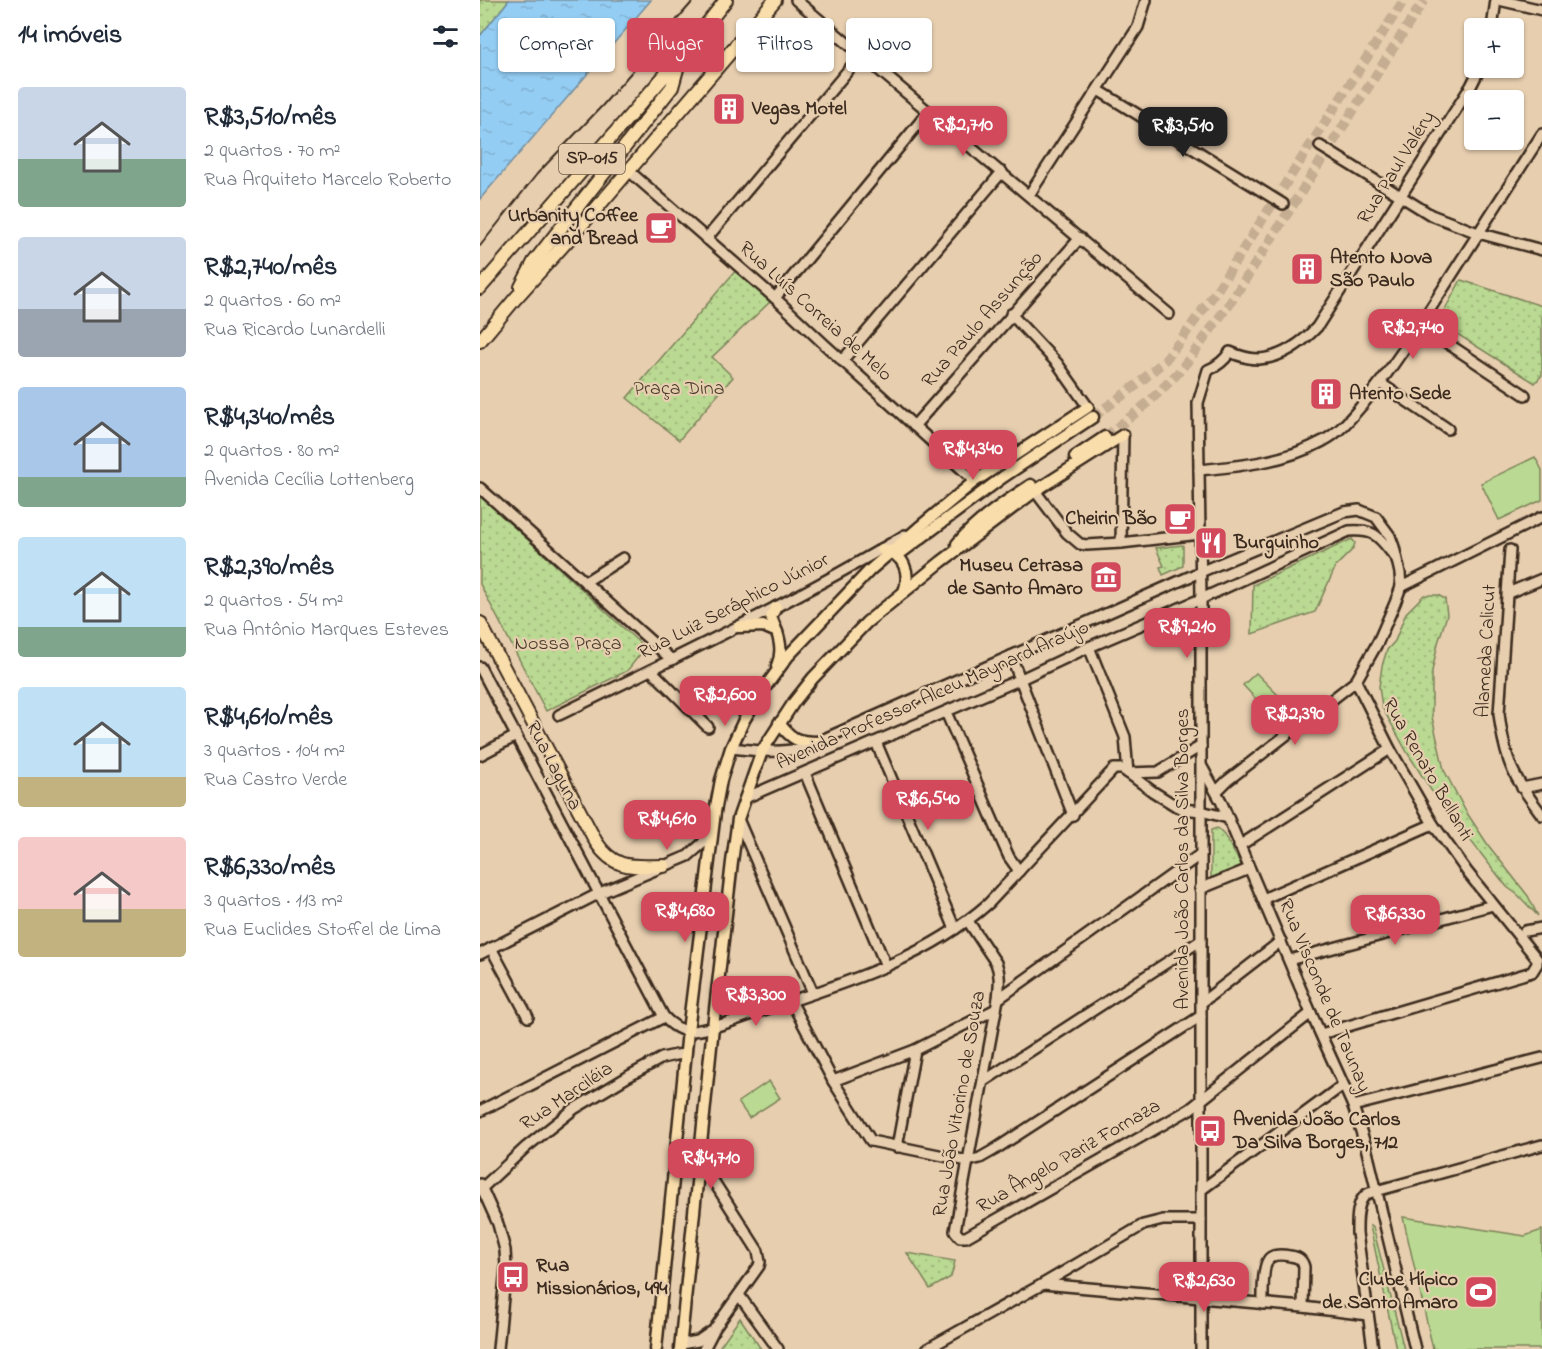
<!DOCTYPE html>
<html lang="pt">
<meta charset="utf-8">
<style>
:root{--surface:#fff;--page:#f2f2f3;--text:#1f2937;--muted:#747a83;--accent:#d1495b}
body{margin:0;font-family:"Indie Flower",sans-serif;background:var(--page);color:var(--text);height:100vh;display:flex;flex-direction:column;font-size:22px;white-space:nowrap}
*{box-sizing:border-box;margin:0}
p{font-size:20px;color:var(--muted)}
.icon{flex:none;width:33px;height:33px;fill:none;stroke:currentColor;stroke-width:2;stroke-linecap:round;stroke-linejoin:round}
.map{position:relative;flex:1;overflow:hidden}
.panel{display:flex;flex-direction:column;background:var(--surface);width:480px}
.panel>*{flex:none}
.hud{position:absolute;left:18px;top:18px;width:570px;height:54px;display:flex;gap:12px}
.tools{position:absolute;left:984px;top:18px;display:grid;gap:12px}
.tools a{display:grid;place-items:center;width:60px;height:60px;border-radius:6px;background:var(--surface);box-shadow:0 2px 4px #0004;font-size:30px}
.price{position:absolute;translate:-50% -51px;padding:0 14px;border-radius:12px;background:var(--accent);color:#fff;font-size:20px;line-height:39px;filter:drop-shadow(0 2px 3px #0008)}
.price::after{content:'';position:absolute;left:50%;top:36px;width:18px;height:14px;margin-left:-9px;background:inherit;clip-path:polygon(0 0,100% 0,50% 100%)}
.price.on{background:#222;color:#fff}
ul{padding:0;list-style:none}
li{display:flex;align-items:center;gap:18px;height:150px;padding:0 18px}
li span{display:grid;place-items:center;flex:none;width:168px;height:120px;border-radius:6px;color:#555}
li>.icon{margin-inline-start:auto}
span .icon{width:72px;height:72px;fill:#fffc;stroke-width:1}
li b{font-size:26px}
h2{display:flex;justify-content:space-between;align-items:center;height:72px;padding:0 18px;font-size:26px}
.pill{padding:0 21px;border-radius:6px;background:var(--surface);box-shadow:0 2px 4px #0004;font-size:21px;line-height:54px}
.pill.on{background:var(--accent);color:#fff}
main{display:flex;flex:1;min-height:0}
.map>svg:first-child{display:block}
.green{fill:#bad992;stroke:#7a8258;stroke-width:1.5}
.park{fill:url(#park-dots);stroke:#7a8258;stroke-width:1.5}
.water{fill:url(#water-ripples);stroke:#708c9e;stroke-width:1.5}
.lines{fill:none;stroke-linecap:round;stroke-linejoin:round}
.major-tunnel{stroke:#c5ad92;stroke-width:10;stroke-dasharray:10 5;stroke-linecap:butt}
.minor-casing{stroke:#3b2a1e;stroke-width:14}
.major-casing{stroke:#3b2a1e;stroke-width:15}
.highway-casing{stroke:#3b2a1e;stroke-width:16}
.minor{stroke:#e7ceaf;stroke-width:9}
.major{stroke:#f9ddab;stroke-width:10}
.highway{stroke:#f9ddab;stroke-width:12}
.rail{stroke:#3b2a1e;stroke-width:2}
.labels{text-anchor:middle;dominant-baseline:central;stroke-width:4.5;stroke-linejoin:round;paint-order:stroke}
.shield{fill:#e7ceaf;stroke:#6f5b4a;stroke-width:1.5}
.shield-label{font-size:18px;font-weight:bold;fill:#3b2a1e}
.poi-label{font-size:20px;font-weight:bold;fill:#3b2a1e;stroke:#e7ceaf;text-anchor:start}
.street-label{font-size:20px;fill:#3b2a1e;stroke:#e7ceaf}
.park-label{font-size:20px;fill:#483c2a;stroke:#e7ceaf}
</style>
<main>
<section class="panel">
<h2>14 imóveis<svg class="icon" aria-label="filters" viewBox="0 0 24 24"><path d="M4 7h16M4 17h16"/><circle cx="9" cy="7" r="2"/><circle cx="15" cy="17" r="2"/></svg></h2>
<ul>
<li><span style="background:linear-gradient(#c9d6e8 60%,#7fa58c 0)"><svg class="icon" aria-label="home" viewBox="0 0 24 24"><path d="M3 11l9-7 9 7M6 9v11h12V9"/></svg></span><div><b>R$3,510/mês</b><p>2 quartos · 70 m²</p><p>Rua Arquiteto Marcelo Roberto</p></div></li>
<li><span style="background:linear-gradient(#c9d6e8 60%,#9aa5b1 0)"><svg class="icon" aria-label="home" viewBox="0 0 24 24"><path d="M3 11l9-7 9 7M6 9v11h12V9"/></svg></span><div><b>R$2,740/mês</b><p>2 quartos · 60 m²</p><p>Rua Ricardo Lunardelli</p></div></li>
<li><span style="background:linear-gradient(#a9c7e8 75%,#7fa58c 0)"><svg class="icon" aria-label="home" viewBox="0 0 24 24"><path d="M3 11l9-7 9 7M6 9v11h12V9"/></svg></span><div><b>R$4,340/mês</b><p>2 quartos · 80 m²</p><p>Avenida Cecília Lottenberg</p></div></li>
<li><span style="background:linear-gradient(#bfe0f5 75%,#7fa58c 0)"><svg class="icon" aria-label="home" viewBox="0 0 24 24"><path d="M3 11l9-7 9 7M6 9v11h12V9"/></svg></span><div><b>R$2,390/mês</b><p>2 quartos · 54 m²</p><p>Rua Antônio Marques Esteves</p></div></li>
<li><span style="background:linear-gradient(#bfe0f5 75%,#c2b280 0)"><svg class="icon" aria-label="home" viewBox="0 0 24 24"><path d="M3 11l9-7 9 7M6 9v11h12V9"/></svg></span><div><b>R$4,610/mês</b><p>3 quartos · 104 m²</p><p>Rua Castro Verde</p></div></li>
<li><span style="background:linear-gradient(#f6c9c9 60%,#c2b280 0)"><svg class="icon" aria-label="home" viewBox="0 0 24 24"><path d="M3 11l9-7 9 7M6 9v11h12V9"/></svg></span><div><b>R$6,330/mês</b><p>3 quartos · 113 m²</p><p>Rua Euclides Stoffel de Lima</p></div></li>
</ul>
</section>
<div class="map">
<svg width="1062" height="1349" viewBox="0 0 1062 1349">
<defs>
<pattern id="park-dots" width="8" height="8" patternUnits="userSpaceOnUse" patternTransform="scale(1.5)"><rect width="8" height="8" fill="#bad992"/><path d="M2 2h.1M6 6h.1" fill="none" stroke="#a1ba7d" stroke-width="1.8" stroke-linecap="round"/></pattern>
<pattern id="water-ripples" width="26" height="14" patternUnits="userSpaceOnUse" patternTransform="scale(1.5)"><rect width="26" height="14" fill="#94cdf3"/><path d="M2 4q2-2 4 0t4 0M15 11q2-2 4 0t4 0" fill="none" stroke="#80b0d0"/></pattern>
</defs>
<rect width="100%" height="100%" fill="#e7ceaf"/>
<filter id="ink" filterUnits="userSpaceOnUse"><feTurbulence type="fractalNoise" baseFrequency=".0167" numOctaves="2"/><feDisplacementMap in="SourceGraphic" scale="12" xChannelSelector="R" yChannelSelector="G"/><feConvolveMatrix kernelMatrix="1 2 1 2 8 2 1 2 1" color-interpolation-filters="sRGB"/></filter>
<g filter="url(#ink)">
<!-- green -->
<g class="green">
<polygon points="1055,457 1062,470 1062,500 1019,520 1001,483"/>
<polygon points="776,673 799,696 785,709 763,685"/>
<polygon points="289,1081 300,1098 269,1118 258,1102"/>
<polygon points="923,1217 1045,1236 1062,1230 1062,1349 953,1349"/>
</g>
<!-- park -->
<g class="park">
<polygon points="0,0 29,0 0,36"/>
<polygon points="257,269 292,300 232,357 253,377 199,440 147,398"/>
<polygon points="981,280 1062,306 1062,375 1055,383 958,322"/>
<polygon points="0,495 165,648 147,671 66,711 0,584"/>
<polygon points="872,539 875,543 873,549 856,566 835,612 772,634 773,585"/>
<polygon points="703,545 703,566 683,575 680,567 684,566 676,548"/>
<polygon points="944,595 958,595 965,599 967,615 958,643 952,671 952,717 964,770 985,810 1008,845 1048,896 1058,916 1038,895 1027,887 951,790 927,752 902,707 899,687 902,666 907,650 915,641 926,613"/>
<polygon points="737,828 744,835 763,868 731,880 731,830"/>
<polygon points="890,1226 893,1227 924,1349 916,1349"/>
<polygon points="427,1253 475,1261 471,1277 450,1289"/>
<polygon points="260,1318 281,1349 238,1349"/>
</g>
<!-- water -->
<polygon class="water" points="29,0 171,0 0,199 0,36"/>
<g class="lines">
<!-- major-tunnel -->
<g class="major-tunnel">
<polyline points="613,417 658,384 684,361 701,340 737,290 924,0"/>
<polyline points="625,437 669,402 698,373 713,354 752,300 944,0"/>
</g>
<!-- minor casing -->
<g class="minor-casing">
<g id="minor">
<polyline points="316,0 689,314"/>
<polyline points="1019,0 1062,10"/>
<polyline points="1012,28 1016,0"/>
<polyline points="618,90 803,204"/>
<polyline points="840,146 951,215 998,233 1062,250"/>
<polyline points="149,171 295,298 344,344 495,481"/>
<polyline points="549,195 658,27 666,0"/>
<polyline points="226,239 381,55"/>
<polyline points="295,298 449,111"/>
<polyline points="531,314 577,363 608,407"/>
<polyline points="940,325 1045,395"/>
<polyline points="362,361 522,172"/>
<polyline points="900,383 968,429"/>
<polyline points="434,426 600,238"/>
<path d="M 719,470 C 761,466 805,462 843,441 C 859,433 871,418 883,404 C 914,367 940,325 966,284 C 998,234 1030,184 1062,134"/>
<polyline points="0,488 192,660"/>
<polyline points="555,491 587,533 600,544 607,545 641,543 720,534"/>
<polyline points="641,543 643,435"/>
<path d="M 1030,550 L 1019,714 C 1021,730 1024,746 1029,761 C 1036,781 1050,798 1062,815"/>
<polyline points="105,582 143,558"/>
<polyline points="921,587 1062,517"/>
<polyline points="1028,593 1062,579"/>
<polyline points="609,647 645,737 648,773"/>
<polyline points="531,656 593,815"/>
<path d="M 0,667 L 184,1017 C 191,1024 198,1030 208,1031 C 226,1032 260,1018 278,1012 C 359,985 445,960 509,903 L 634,769 L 642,769 L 648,773 L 672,791 L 696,806 L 703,809 L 721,811 L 748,818"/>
<polyline points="171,670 228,727"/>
<polyline points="466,712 524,846 529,857 539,871"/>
<path d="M 79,715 C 196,657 314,602 425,535"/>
<polyline points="396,742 475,929"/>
<path d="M 251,748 C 276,751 301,754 326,747 L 720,572 L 864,512 L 879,510 L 896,517 L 910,536 L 914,547 L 920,573 L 921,587 L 915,603 L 898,642 L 876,681 L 747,781 L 737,791"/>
<polyline points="0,755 36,736"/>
<polyline points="722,767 741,801 831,1013 873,1106 886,1147 935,1349"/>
<polyline points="325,773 406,966"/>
<polyline points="648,773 678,772 721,746"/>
<polyline points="1042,788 1062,784"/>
<path d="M 265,798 L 541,679 L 609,647 L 721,599 L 869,531 C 896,529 899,537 915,557"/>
<polyline points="258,819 333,993"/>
<polyline points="759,846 910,749"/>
<polyline points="720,889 769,869"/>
<polyline points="783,899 953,824"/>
<path d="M 488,921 L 516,963 C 521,975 519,987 518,999 L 475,1231 L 480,1237 L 486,1237 L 710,1109 L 831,1013"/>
<polyline points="1045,931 1062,928"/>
<polyline points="11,948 48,1017"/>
<polyline points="0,954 120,893 208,856 223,843 231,826"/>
<polyline points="809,960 1013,905"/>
<polyline points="518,999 721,854"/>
<polyline points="311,1001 353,1081 391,1141 488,1161 500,1158 514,1150 721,1016"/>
<polyline points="721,1003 801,941"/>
<polyline points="841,1034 1052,972 1057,964 1057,959 988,873 953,824 910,749 876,681"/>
<polyline points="353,1081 435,1050 516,1009"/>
<polyline points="504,1081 720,941"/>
<polyline points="873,1106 1062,1058"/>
<polyline points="0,1111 184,1017"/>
<polyline points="417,1147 435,1050"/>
<polyline points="220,1160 278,1251 280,1262 279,1266 235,1328 224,1349"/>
<polyline points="0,1184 18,1224 25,1250 26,1267 18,1349"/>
<polyline points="0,1190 45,1148 94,1109 149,1076 182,1058 196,1055 206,1054"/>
<polyline points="721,1190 863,1085"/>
<polyline points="563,1284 823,1307 888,1315"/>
<polyline points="259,1295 298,1349"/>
<path d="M 783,1304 C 783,1294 782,1262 791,1257 C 796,1254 805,1255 810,1256 C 818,1257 822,1259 824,1267 L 823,1307"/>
<polyline points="201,1344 218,1341 231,1332"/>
<polyline points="447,1349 563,1284 663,1225 683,1220 721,1220"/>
<path d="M 721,1349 L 721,599 L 718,403 L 728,370 C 738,366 744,361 750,352 C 759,356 769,359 779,359 C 801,358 822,343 837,327 L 991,86 L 1000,68"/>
<path d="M 893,1349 L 877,1233 C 877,1222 876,1201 887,1194 C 890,1192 893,1192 896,1191 L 1062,1145"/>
</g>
</g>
<!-- major casing -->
<g class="major-casing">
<g id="major">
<polyline points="595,457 625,437"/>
<path d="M 477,544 C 497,520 525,502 551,485"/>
<path d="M 402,549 C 424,554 431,572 424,592"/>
<polyline points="422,552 523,477 613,417"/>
<polyline points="296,607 291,617 297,632"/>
<path d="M 259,627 L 283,626 L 297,632 C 301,645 302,654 297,666"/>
<path d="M 299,723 C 312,740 317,742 338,742"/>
<polyline points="176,1349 208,1031 235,812 241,780 251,748 264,720 278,697 308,656 390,570 442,525 495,481 608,407"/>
<polyline points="200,1349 233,1027 252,862 258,819 282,751 314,702 333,678 387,622 461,562 555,491 643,435"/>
</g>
</g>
<!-- highway casing -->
<g class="highway-casing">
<g id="highway">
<polyline points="41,287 54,262 192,87 199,62"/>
<polyline points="0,288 200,58 246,0"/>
<polyline points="0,341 35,299 115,210 295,0"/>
<path d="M 0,623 L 116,842 C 135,871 153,866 184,866"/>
</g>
</g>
<!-- minor -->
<use href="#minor" class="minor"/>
<!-- major -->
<use href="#major" class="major"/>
<!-- highway -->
<use href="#highway" class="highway"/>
<!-- rail -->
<polyline class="rail" points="0,246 57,174 122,106 214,0"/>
</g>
</g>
<!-- icons -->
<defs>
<g id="building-square" transform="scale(1.725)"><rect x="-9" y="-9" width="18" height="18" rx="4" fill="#d1495b" stroke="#e7ceaf"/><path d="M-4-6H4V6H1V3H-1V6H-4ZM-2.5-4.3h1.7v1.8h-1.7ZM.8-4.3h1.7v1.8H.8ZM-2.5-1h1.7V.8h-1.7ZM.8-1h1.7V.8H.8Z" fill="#fff"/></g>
<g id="cafe-square" transform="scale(1.725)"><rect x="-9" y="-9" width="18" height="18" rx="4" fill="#d1495b" stroke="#e7ceaf"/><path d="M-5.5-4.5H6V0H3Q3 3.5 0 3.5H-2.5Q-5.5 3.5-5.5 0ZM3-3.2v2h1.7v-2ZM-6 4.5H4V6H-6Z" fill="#fff"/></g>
<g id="restaurant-square" transform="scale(1.725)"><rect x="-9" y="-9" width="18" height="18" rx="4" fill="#d1495b" stroke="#e7ceaf"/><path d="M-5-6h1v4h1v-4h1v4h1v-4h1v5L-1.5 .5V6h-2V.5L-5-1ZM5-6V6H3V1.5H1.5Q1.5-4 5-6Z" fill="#fff"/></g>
<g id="museum-square" transform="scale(1.725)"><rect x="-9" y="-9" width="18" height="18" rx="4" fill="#d1495b" stroke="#e7ceaf"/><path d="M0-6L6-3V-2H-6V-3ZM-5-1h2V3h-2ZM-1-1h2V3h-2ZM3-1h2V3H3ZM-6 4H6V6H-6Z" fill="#fff"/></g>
<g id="bus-square" transform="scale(1.725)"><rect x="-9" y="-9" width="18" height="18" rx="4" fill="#d1495b" stroke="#e7ceaf"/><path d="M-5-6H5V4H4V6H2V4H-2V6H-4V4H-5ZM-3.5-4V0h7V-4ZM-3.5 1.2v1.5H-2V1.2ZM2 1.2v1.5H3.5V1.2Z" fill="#fff"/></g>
<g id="stadium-square" transform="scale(1.725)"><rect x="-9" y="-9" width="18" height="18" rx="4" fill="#d1495b" stroke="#e7ceaf"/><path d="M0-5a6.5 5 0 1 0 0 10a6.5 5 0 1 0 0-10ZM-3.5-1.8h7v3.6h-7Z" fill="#fff"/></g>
</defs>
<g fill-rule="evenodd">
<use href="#building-square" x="249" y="109"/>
<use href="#cafe-square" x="181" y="228"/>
<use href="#building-square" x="827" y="269"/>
<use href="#building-square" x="846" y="394"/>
<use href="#cafe-square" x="700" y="519"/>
<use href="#restaurant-square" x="731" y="543"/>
<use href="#museum-square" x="626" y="577"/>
<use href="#bus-square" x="730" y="1131"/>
<use href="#bus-square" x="33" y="1277"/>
<use href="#stadium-square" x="1001" y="1292"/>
</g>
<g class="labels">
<!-- shield labels -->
<rect class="shield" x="79" y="144" width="66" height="30" rx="4.5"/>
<g class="shield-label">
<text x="112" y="159">SP-015</text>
</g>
<!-- poi labels -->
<g class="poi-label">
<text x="272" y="109">Vegas Motel</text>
<text x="158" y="216" text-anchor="end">Urbanity Coffee<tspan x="158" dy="23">and Bread</tspan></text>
<text x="850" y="258">Atento Nova<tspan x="850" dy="23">São Paulo</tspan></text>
<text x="869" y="394">Atento Sede</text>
<text x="677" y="519" text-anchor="end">Cheirin Bão</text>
<text x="754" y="543">Burguinho</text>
<text x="603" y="566" text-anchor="end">Museu Cetrasa<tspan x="603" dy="23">de Santo Amaro</tspan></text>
<text x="753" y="1120">Avenida João Carlos<tspan x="753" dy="23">Da Silva Borges, 712</tspan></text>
<text x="56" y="1266">Rua<tspan x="56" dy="23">Missionários, 494</tspan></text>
<text x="978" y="1280" text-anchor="end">Clube Hípico<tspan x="978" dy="23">de Santo Amaro</tspan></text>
</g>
<!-- street labels -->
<g class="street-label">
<text transform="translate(917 168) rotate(-58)">Rua Paul Valéry</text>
<text transform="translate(335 312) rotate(42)">Rua Luís Correia de Melo</text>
<text transform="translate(503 320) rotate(-49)">Rua Paulo Assunção</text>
<text transform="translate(254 607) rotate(-27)">Rua Luiz Seráphico Júnior</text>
<text transform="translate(1007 651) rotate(-87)">Alameda Calicut</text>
<text transform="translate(453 696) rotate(-24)">Avenida Professor Alceu Maynard Araújo</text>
<text transform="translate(73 766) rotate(62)">Rua Laguna</text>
<text transform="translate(947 770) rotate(60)">Rua Renato Bellanti</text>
<text transform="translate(703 859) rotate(-90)">Avenida João Carlos da Silva Borges</text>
<text transform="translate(844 996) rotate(67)">Rua Visconde de Taunay</text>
<text transform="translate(87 1097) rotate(-34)">Rua Marciléia</text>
<text transform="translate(480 1104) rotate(-80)">Rua João Vitorino de Souza</text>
<text transform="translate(589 1157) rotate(-30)">Rua Ângelo Pariz Fornaza</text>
</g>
<!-- park labels -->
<g class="park-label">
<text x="199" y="389">Praça Dina</text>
<text x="88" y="644">Nossa Praça</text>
</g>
</g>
</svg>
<div class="tools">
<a>+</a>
<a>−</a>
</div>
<b class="price" style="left:483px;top:157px">R$2,710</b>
<b class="price on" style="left:703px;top:158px">R$3,510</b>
<b class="price" style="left:933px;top:360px">R$2,740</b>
<b class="price" style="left:493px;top:481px">R$4,340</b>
<b class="price" style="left:707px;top:659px">R$9,210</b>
<b class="price" style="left:245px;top:727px">R$2,600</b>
<b class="price" style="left:815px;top:746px">R$2,390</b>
<b class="price" style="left:448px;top:831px">R$6,540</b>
<b class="price" style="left:187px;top:851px">R$4,610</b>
<b class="price" style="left:205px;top:943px">R$4,680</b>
<b class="price" style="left:915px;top:946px">R$6,330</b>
<b class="price" style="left:276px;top:1027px">R$3,300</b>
<b class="price" style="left:231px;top:1190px">R$4,710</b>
<b class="price" style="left:724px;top:1313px">R$2,630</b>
<div class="hud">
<a class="pill">Comprar</a>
<a class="pill on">Alugar</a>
<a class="pill">Filtros</a>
<a class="pill">Novo</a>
</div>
</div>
</main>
